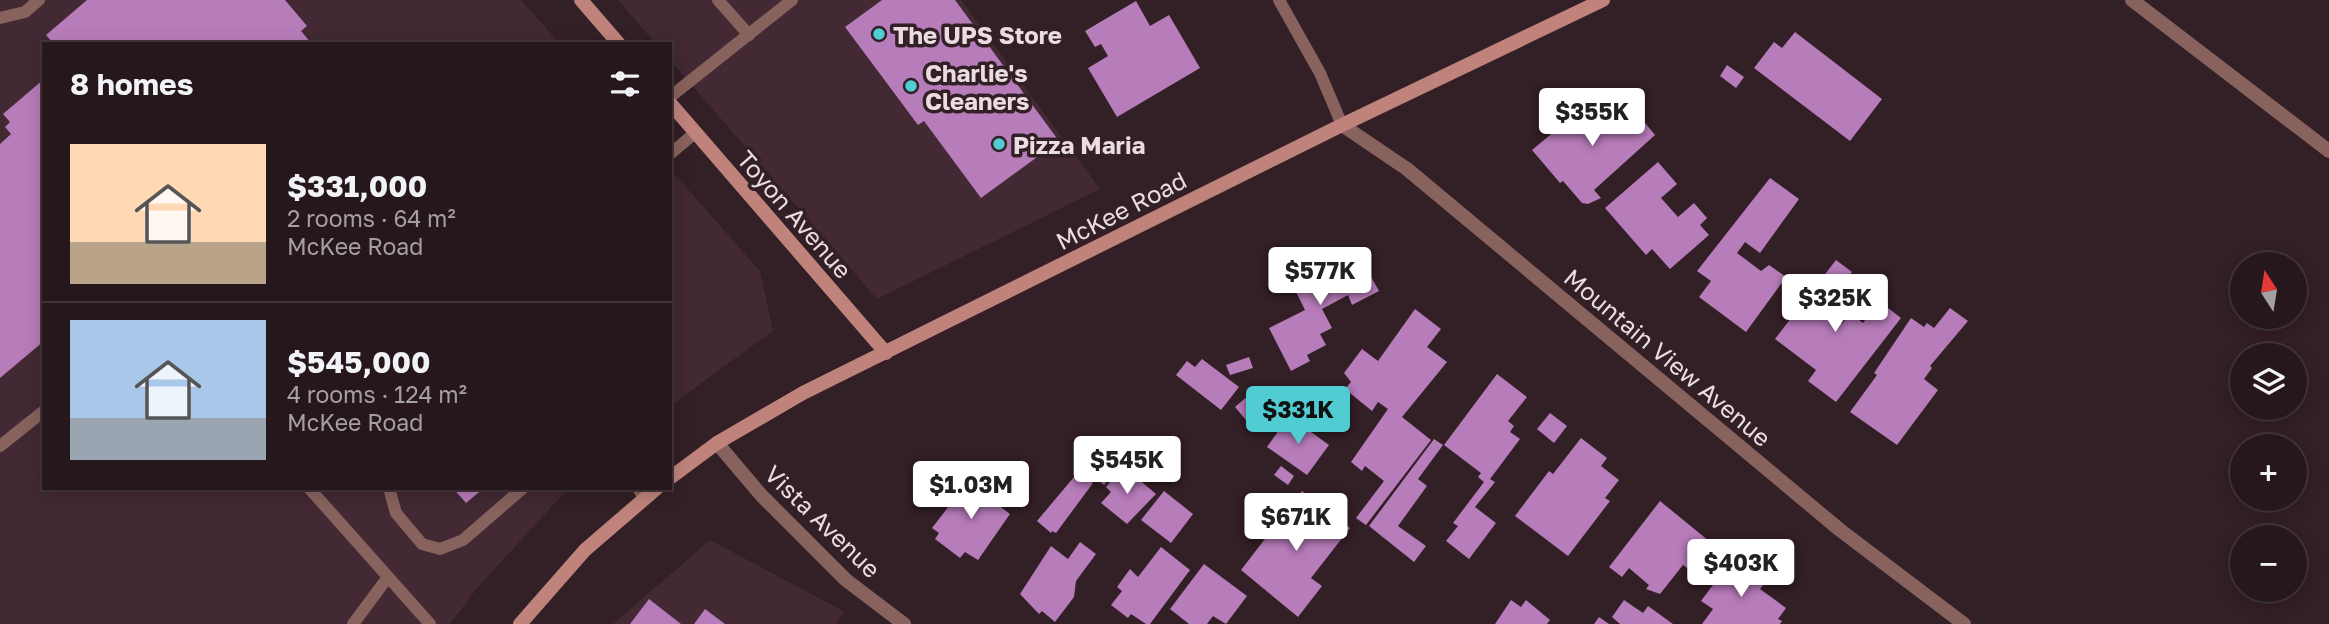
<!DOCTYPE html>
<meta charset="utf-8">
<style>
:root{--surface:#26171c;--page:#2e2025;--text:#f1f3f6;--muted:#a49fa3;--line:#42363b;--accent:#51ccd3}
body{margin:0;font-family:"Golos Text",sans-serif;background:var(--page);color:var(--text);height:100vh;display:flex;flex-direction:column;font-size:26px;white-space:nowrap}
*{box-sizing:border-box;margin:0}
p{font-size:23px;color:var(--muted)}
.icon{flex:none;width:38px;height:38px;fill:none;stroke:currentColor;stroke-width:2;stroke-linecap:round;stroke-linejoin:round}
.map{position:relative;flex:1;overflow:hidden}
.drawer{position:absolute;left:42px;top:42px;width:630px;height:448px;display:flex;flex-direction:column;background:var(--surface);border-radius:0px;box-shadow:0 4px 18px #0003,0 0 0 2px var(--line)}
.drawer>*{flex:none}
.needle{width:46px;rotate:348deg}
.fabs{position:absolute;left:2230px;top:252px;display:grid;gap:14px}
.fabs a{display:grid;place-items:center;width:77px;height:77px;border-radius:50%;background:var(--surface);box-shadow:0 4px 18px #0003,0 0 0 2px var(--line);font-size:35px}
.price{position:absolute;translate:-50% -60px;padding:0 16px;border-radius:7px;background:#fff;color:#222;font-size:23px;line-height:46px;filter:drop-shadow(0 2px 4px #0008)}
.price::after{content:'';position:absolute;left:50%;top:42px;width:21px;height:16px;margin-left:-10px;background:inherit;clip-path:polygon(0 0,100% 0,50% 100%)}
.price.selected{background:var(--accent);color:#111}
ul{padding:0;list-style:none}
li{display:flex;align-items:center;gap:21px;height:175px;padding:0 28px}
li+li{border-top:2px solid var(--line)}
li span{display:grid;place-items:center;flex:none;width:196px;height:140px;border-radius:0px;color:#555}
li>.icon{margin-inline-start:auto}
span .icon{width:84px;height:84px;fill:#fffc;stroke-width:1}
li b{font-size:30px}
h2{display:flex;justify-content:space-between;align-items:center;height:84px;padding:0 28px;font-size:30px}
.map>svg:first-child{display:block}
.built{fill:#422933}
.building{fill:#b77cba}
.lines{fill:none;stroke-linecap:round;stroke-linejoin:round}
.lane{stroke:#88625d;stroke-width:12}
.street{stroke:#88625d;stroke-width:14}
.secondary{stroke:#bf837c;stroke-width:14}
.poi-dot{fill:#51ccd3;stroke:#331f26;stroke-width:2.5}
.labels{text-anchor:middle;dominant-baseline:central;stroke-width:7;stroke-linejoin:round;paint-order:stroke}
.poi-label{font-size:24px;font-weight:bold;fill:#eadce0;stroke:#331f26;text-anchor:start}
.street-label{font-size:24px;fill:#eadce0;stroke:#331f26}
</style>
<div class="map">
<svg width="2329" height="624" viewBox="0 0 2329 624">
<rect width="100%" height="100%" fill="#331f26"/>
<!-- built -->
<g class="built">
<polygon points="0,0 521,0 560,44 44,44 44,488 569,488 478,587 450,624 0,624"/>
<polygon points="618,0 961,0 1100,189 877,299 670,60 670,44 656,44"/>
<polygon points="670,169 760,271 773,331 670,406"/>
<polygon points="710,540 845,612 836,624 613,624"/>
</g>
<!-- building -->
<g class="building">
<polygon points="87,0 285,0 307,26 301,31 312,44 54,44 46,35"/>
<polygon points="882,0 955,0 1059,141 981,198 924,121 918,125 845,27"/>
<polygon points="1136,1 1150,26 1169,15 1200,68 1117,117 1088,68 1108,56 1101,44 1095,47 1085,31"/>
<polygon points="1795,32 1882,99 1850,141 1754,68 1774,42 1782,48"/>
<polygon points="1727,65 1744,77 1736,88 1720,76"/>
<polygon points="44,79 44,341 0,378 0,144 11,134 5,127 10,122 3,114"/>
<polygon points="1606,97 1626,120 1636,112 1655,135 1594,190 1601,198 1588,204 1582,203 1563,181 1560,183 1532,150 1578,112 1582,117"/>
<polygon points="1658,162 1677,184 1661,198 1678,217 1694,203 1707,218 1700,225 1709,235 1670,269 1652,249 1646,255 1605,208"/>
<polygon points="1770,178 1799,199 1760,253 1745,242 1737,253 1761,271 1769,265 1786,277 1746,332 1699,297 1711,281 1697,271"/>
<polygon points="1354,252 1367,277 1370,275 1379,291 1352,305 1348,295 1322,309 1332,328 1320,334 1326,345 1307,355 1310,361 1291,371 1269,328 1305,310 1292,284"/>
<polygon points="1836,260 1852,272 1841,286 1850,292 1831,316 1842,324 1850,313 1863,323 1879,301 1901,318 1836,402 1808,381 1816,370 1775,339"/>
<polygon points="1950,308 1968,321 1930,366 1932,368 1924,379 1938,390 1897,445 1850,412 1877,375 1874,373 1911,318 1924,327 1927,323 1934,328"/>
<polygon points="1415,309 1441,329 1427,347 1447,362 1402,417 1431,440 1366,525 1356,518 1384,481 1365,466 1362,471 1351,462 1388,409 1378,402 1372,411 1345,389 1351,382 1344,373 1362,349 1378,361"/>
<polygon points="1249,357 1253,368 1230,375 1226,365"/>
<polygon points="1202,359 1239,387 1221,410 1176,375 1187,361 1195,367"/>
<polygon points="1497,374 1527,397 1508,421 1514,426 1510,432 1520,439 1490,479 1495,482 1475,507 1496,523 1469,559 1446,541 1458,526 1453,523 1484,482 1478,477 1481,473 1444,445"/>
<polygon points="1249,395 1259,407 1246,420 1235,407"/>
<polygon points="1550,413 1567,426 1554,443 1537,429"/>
<polygon points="1289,416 1329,445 1307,475 1267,447"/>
<polygon points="1581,438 1607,458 1601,466 1619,480 1605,498 1610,501 1568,556 1515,516 1549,471 1553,474"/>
<polygon points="1434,439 1443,445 1418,479 1427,486 1398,526 1426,546 1414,562 1369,526"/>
<polygon points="1097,447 1120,465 1104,485 1081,467"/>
<polygon points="1123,466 1156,494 1127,524 1101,503 1111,492 1106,487"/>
<polygon points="1281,466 1294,476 1288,485 1274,475"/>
<polygon points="1079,471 1093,483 1056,533 1052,531 1051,533 1037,521"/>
<polygon points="972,476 993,493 989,498 1010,514 978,560 965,552 960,558 935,539 939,533 932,528"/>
<polygon points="453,488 484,488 466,503"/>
<polygon points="1164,491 1193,514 1171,543 1141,520"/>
<polygon points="1302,491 1350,528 1311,578 1322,586 1298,617 1241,570"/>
<polygon points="1660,501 1709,541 1687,568 1683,565 1660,594 1646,589 1649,585 1629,568 1622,577 1609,567"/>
<polygon points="1080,542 1096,554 1076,581 1074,597 1055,622 1042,611 1039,614 1020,594 1051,546 1068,559"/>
<polygon points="1161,547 1190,570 1150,624 1146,624 1131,614 1128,618 1111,605 1122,591 1117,587 1130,569 1138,577"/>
<polygon points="1733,558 1761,579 1764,584 1760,589 1786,608 1778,619 1782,621 1780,624 1702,624 1713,609 1701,601"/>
<polygon points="1204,564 1247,596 1226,624 1213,616 1207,624 1189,624 1170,609"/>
<polygon points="649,599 681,624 630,624"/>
<polygon points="1511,600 1521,607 1526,600 1550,620 1547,624 1495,624"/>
<polygon points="1624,600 1643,613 1648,606 1673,624 1620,624 1612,617"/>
<polygon points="705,609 725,624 694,624"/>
<polygon points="1599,617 1609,624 1594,624"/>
</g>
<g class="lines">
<!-- lane -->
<g class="lane">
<polyline points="718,0 749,35"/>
<polyline points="1279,0 1320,73 1342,125"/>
<polyline points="0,18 25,12 39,0"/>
<polyline points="670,97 792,0"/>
<polyline points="670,154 695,133"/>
<polyline points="0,446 44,411"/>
<polyline points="309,488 430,624"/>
<polyline points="389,488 396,513 422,544 440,549 463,540 523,488"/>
<polyline points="638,488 644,498"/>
<polyline points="353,624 388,577"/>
</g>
<!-- street -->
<g class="street">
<polyline points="2132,0 2329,151"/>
<polyline points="1342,125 1407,169 1840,530 1964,624"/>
<polyline points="717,443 761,495 846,580 904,624"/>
</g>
<!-- secondary -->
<g class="secondary">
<polyline points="581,0 619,44"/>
<polyline points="670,103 886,353"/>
<polyline points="670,478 717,443 803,393 1342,125 1603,0"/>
<polyline points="520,624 585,550 657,488"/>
</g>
</g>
<!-- markers -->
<g class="poi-dot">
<circle cx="879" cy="34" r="7"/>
<circle cx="911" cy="86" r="7"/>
<circle cx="999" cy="144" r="7"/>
</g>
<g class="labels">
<!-- poi labels -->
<g class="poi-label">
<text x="893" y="34">The UPS Store</text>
<text x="925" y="72">Charlie's<tspan x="925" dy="28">Cleaners</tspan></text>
<text x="1013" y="144">Pizza Maria</text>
</g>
<!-- street labels -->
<g class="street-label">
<text transform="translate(1121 210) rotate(-27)">McKee Road</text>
<text transform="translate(795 214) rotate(49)">Toyon Avenue</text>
<text transform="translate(1668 357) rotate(40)">Mountain View Avenue</text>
<text transform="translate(823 521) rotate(44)">Vista Avenue</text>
</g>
</g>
</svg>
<div class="fabs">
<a><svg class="needle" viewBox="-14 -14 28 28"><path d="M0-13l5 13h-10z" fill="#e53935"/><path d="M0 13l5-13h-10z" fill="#a49fa3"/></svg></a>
<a><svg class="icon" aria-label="layers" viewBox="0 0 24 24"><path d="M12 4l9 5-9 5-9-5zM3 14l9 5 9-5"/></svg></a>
<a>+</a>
<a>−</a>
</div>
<b class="price" style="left:1592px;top:148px">$355K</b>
<b class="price" style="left:1320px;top:307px">$577K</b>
<b class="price" style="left:1835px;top:334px">$325K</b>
<b class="price selected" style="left:1298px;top:446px">$331K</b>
<b class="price" style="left:1127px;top:496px">$545K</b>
<b class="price" style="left:971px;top:521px">$1.03M</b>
<b class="price" style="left:1296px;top:553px">$671K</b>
<b class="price" style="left:1741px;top:599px">$403K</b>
<section class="drawer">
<h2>8 homes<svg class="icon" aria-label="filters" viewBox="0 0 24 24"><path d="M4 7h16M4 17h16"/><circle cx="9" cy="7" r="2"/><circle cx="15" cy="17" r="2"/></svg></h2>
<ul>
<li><span style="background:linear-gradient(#ffd9b3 70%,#b9a48a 0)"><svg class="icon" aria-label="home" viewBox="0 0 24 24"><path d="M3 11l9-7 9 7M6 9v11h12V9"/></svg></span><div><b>$331,000</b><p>2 rooms · 64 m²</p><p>McKee Road</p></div></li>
<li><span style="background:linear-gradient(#a9c7e8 70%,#9aa5b1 0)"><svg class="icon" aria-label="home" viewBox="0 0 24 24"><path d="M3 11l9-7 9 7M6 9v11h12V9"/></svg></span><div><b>$545,000</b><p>4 rooms · 124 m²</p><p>McKee Road</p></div></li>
</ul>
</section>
</div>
